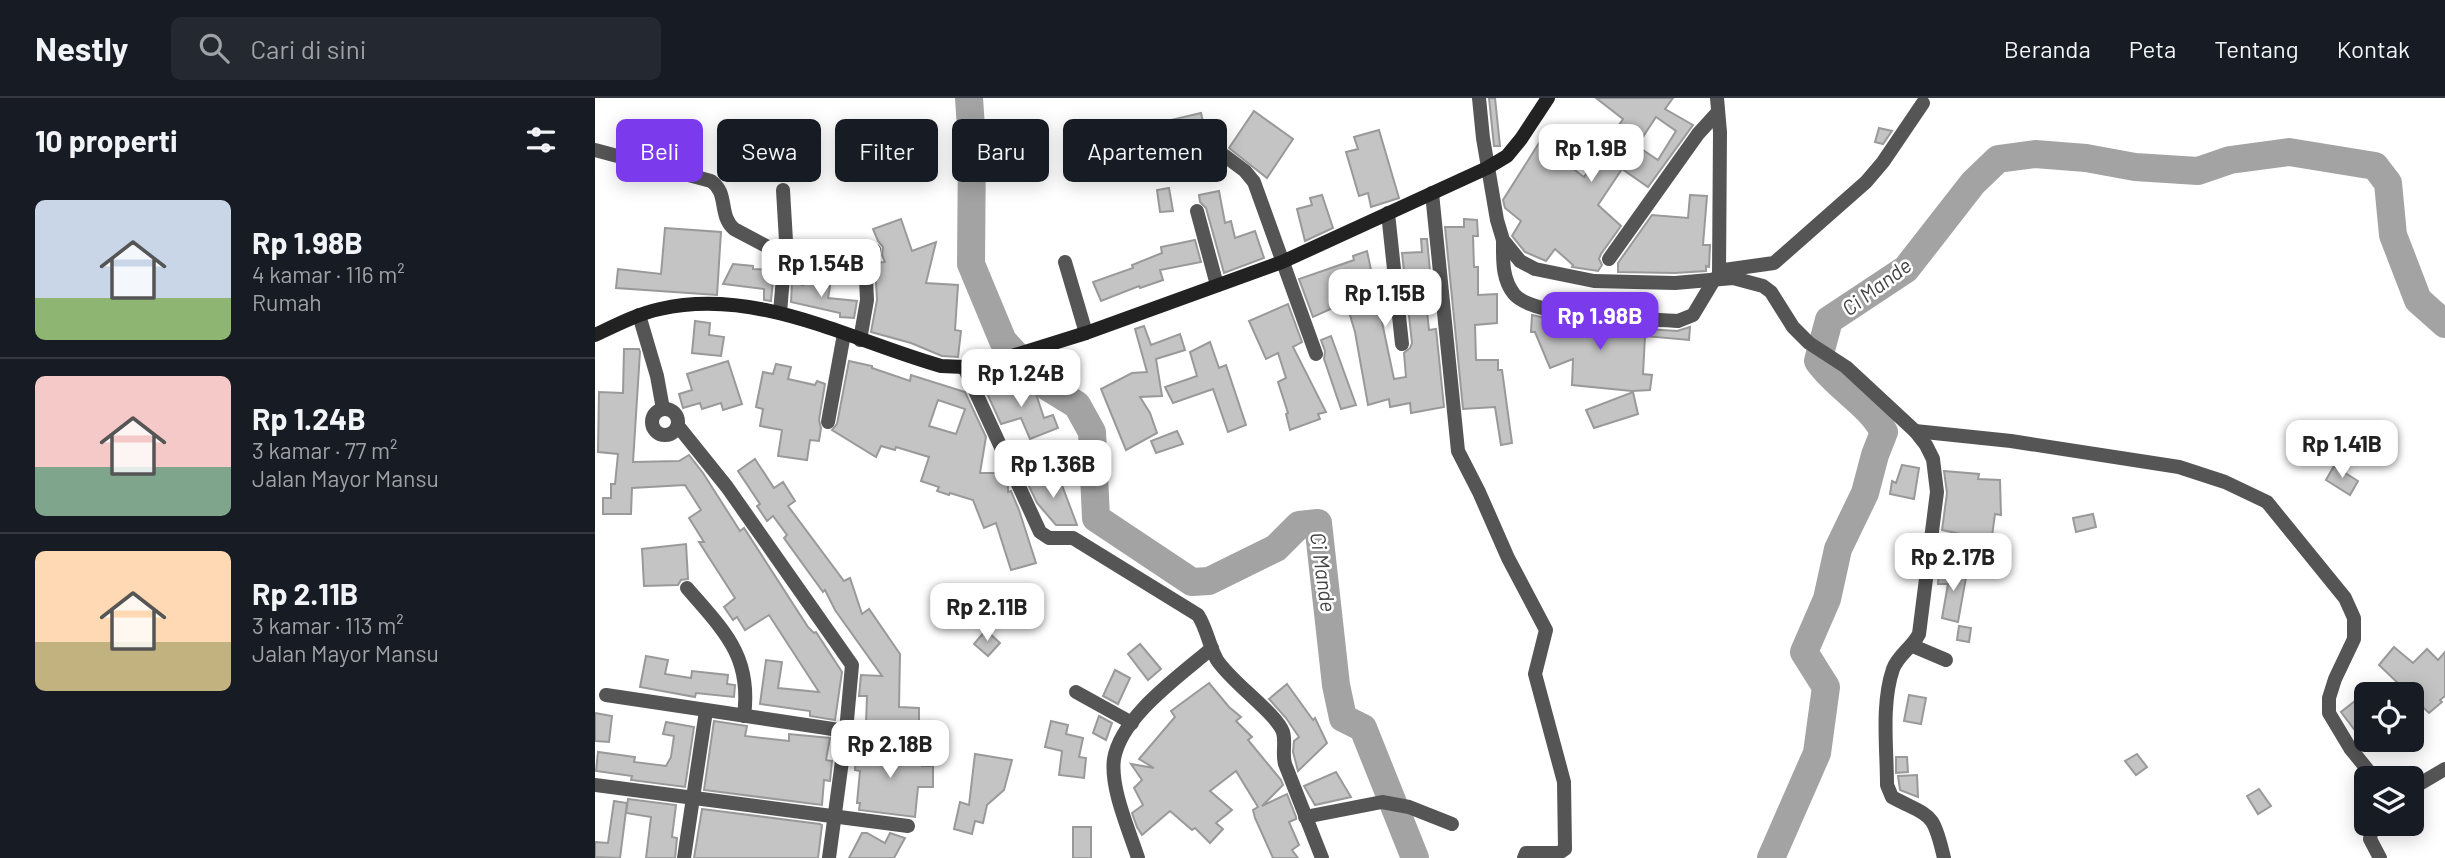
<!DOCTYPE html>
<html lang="id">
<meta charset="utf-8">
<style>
:root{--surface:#171b24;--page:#242831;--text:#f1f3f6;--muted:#9ea1a6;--line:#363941;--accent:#7c3aed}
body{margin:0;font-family:Barlow,sans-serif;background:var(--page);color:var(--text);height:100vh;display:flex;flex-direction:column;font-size:26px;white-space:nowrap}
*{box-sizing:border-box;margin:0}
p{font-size:23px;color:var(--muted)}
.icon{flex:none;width:38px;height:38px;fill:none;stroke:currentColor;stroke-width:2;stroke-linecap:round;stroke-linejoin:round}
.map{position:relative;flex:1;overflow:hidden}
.side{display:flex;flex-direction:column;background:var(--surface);width:595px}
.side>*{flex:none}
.banner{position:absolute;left:21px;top:21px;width:665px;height:63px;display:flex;gap:14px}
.fabs{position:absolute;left:1759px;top:584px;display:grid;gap:14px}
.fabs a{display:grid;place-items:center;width:70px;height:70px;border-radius:10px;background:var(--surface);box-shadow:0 4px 18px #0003;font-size:35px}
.price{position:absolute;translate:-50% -60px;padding:0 16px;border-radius:14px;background:#fff;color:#222;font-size:23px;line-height:46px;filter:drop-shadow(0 2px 4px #0008)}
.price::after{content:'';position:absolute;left:50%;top:42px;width:21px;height:16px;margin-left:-10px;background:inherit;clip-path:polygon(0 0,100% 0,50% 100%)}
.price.selected{background:var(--accent);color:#fff}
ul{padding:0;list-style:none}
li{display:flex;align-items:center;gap:21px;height:175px;padding:0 35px}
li+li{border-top:2px solid var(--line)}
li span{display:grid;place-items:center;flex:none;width:196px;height:140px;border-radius:10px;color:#555}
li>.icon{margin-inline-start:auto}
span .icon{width:84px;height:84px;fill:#fffc;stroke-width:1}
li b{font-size:30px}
h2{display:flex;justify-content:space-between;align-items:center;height:84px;padding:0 35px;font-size:30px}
.pill{padding:0 24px;border-radius:10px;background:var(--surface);box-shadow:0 4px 18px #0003;font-size:24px;line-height:63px}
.pill.selected{background:var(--accent);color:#fff}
header{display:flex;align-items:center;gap:42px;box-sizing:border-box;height:98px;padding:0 35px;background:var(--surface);border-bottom:2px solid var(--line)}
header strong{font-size:33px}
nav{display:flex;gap:38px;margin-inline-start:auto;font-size:24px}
.search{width:490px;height:63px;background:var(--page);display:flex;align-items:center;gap:18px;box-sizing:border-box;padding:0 24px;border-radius:10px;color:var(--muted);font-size:26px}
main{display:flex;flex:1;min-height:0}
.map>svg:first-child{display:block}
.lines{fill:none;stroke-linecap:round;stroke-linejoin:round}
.river{stroke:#a3a3a3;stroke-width:28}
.building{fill:#c4c4c4;stroke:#999;stroke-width:2;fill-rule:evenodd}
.minor{stroke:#555;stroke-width:14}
.secondary{stroke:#222;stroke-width:14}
.labels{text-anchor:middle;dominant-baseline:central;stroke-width:5;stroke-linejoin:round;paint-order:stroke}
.water-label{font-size:21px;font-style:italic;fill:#444;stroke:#fff}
</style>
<header>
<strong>Nestly</strong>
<div class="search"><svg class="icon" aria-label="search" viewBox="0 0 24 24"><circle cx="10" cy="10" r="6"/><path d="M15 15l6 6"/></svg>Cari di sini</div>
<nav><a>Beranda</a><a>Peta</a><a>Tentang</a><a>Kontak</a></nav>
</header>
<main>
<section class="side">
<h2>10 properti<svg class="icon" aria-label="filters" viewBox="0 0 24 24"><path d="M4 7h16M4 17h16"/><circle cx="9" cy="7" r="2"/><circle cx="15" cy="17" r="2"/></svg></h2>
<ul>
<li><span style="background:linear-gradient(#c9d6e8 70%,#8fb573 0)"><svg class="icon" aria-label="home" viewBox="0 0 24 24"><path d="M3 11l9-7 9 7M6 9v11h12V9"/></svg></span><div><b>Rp 1.98B</b><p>4 kamar · 116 m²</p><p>Rumah</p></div></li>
<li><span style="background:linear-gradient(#f6c9c9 65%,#7fa58c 0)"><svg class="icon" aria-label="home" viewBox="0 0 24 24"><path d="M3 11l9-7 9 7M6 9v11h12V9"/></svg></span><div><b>Rp 1.24B</b><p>3 kamar · 77 m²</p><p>Jalan Mayor Mansu</p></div></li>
<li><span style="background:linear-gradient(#ffd9b3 65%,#c2b280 0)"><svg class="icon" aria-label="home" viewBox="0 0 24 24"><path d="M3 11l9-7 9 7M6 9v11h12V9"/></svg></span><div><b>Rp 2.11B</b><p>3 kamar · 113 m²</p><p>Jalan Mayor Mansu</p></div></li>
</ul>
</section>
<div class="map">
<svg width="1850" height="760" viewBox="0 0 1850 760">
<rect width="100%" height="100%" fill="#fff"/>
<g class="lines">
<!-- river -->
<g class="river">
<polyline points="374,0 377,45 376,166 408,243 448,286 482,307 497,334 501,420 597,484 614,483 681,450 704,427 723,425 741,587 748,620 768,630 820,760"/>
<path d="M 1176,760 L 1222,655 L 1231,589 L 1209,554 L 1232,501 L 1243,451 L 1270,395 L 1280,357 L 1289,334 C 1274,305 1242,290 1223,263 L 1234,222 L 1311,171 L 1378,85 L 1403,61 L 1440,56 L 1491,60 L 1540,69 L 1603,73 L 1635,62 L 1694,54 L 1780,68 L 1793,85 L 1798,137 L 1823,202 L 1850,226"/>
</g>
</g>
<!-- building -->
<g class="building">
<polygon points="894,0 900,0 905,48 899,48"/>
<path d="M 1001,0 L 1078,0 L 1070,11 L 1098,27 L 1053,89 L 1027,71 L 1003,107 L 1026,128 L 1006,156 L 1004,161 L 1007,167 L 1003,173 L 977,169 L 978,167 L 960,151 L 951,163 L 930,154 L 917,138 L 926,123 L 910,110 L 908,102 L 944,45 L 989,79 L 1028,21 ZM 1061,19 L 1081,33 L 1063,62 L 1042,48 Z"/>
<polygon points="659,13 698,41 672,80 634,50"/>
<polygon points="606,15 612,41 580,46 576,22"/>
<polygon points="290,23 291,36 252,39 251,26"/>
<polygon points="1284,30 1297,33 1288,46 1280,44"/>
<polygon points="784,32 804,100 776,109 773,95 764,98 751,54 763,51 759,39"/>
<polygon points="568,49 570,69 545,70 541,53"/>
<polygon points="574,90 578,113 565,114 562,92"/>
<polygon points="624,93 630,125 636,123 640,140 660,133 669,160 629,175 611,110 605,104 604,97"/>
<polygon points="727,97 738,130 710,143 702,111 717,107 715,100"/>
<polygon points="1095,97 1112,98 1108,147 1115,147 1114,169 1111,168 1111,173 1080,175 1023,174 1023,165 1057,117 1093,120"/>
<polygon points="306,121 317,153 341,144 331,185 363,187 360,232 366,233 363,259 347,258 316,245 276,234 282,202 280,165 290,164 287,157 288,149 283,143 278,131"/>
<polygon points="869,121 882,122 883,138 878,138 879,169 883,169 883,197 902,196 902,225 880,227 881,262 903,262 903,272 907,272 917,345 906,347 900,309 868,311 850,129 869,129"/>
<polygon points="70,130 126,134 122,197 21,190 23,171 66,176"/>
<polygon points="826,141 832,141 837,195 830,195 834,232 841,231 849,309 816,315 815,305 795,309 794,301 773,307 760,234 751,204 718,219 704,181 759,162 758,158 772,153 799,281 811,279 809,255 815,250 817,245 807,155 827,154"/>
<polygon points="600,142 606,164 565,172 568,182 545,190 544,188 506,203 498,184 538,170 537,167 567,155 566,149"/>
<polygon points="138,166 158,168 158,171 179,172 176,203 169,202 169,191 128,186"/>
<polygon points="209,182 235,188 233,200 262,203 259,220 245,219 245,215 196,204 197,184 208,187"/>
<polygon points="693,206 707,244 698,249 731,314 723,316 725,321 695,332 691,316 693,315 683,284 691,280 683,255 671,261 654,223"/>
<polygon points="937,217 969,224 1021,229 1082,233 1095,229 1094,242 1050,238 1048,276 1057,277 1055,292 1037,293 977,287 978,261 955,270 940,234 936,234"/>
<polygon points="100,223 115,225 114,237 129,239 126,258 97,255"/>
<polygon points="549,228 556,247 585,236 590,252 561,261 567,298 545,299 555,315 562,335 531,352 506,291 537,275 552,274 540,231"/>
<polygon points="736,238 761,307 746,311 729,261 730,253 726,242"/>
<polygon points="615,244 624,270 631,267 651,327 633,334 618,291 578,305 570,289 602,278 595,254"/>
<polygon points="29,251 44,251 45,254 38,364 84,363 94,357 108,375 145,433 149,430 213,529 219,535 221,534 247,574 240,622 215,618 215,613 165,606 171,562 187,564 183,590 224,594 174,517 150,532 142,519 138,522 129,509 140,500 104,444 109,444 94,420 106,412 90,387 37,390 36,416 8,416 8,400 16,400 16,386 20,386 23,356 3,354 4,294 28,295"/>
<polygon points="133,263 147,306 128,312 126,305 107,311 105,305 88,310 84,296 97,292 92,276"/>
<path d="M 254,263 L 277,268 L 277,270 L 315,283 L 316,277 L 370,294 L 391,339 L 385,375 L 407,375 L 413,387 L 413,394 L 416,393 L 424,412 L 441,465 L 416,472 L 401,425 L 389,430 L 378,402 L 355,395 L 354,397 L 342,393 L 344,389 L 326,383 L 334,359 L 301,349 L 300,352 L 286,348 L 281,359 L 237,332 L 242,326 ZM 343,302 L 370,311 L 361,336 L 334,328 Z"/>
<polygon points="181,266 196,269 193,281 220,287 222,283 230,286 224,322 226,330 224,343 215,342 212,362 183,358 187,332 165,328 168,311 161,309 168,274 178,276"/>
<polygon points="423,283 427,297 440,293 449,320 458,317 463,330 435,341 426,320 406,326 391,293"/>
<polygon points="1038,294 1043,316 999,330 991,312"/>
<polygon points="582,333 588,346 561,355 556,343"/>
<polygon points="160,361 179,390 188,384 200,403 193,408 249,483 255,480 267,516 274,511 305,556 304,609 324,610 324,627 271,625 272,598 264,598 266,577 287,578 240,512 230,492 228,494 189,440 192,437 178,418 172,423 162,408 165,406 143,373"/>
<polygon points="1307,367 1324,370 1319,401 1295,396 1297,383 1301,385"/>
<polygon points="1739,368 1763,383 1755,397 1731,382"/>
<polygon points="1349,373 1384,376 1383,381 1405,382 1406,417 1400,416 1397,438 1394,437 1386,472 1372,469 1377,447 1365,445 1366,436 1347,432 1352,395"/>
<polygon points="462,374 465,382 482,427 461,427 442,405 433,386"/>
<polygon points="1498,416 1501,429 1481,434 1478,420"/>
<polygon points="91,446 93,481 86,482 83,487 49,488 47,451"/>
<polygon points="1344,471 1372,474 1363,524 1347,520 1353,486 1343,486"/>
<polygon points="1364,528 1376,530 1374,544 1362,542"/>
<polygon points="391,532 405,545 393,558 379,546"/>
<polygon points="545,546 566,571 553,582 533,556"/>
<polygon points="1799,549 1818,565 1832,551 1843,562 1850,554 1850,598 1845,602 1847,604 1834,615 1784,567"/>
<polygon points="51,558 73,562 70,576 96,580 97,573 133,577 132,586 140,587 139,599 101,595 100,599 45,589"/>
<polygon points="520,572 535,580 523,606 508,598"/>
<polygon points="614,585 634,609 646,619 641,623 657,639 653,642 686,682 688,687 667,708 692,696 701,719 701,721 694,724 704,747 697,752 703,760 678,760 660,720 658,712 663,709 641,673 615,693 637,712 621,725 628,731 615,745 600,730 597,732 575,713 547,737 542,729 537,715 548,707 539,690 547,682 536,666 559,670 544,661 580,619 576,613"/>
<polygon points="692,586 718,622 720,620 732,645 703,673 698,654 699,643 704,639 691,620 674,601"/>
<polygon points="1314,597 1331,600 1326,626 1309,623"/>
<polygon points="1760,603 1771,618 1771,647 1746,614"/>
<polygon points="0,615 17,618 14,644 0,643"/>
<polygon points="504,618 517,625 511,642 498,635"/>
<polygon points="119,623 152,628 150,638 194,643 194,636 235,640 231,662 237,663 235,683 229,682 227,707 109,692"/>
<polygon points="456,623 473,627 471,636 488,640 484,659 491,660 489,680 464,677 467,653 450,649"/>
<polygon points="71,624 99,629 90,689 36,682 37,678 1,673 3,654 40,659 39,664 71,668 76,659 79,638 68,636"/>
<polygon points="271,644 289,646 288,656 327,657 327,668 338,668 338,689 323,689 320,719 264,712 265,705 262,705 265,673 260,672 262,646 270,647"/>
<polygon points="380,656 417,662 409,692 392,707 388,725 380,723 377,736 359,731 365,704 374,707"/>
<polygon points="1542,656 1552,669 1541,677 1530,663"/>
<polygon points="1301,659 1312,659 1313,674 1301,675"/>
<polygon points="741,674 756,699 720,707 709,688"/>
<polygon points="1322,677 1323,699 1305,692 1303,678"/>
<polygon points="1664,691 1676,708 1663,716 1652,698"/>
<polygon points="33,701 81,707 77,739 82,740 80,760 51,760 56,719 31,715"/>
<polygon points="19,703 32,705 25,760 0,759 0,744 13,745"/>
<polygon points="107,711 225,726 227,727 223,760 99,760"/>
<rect x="478" y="729" width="18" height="31"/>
<polygon points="267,735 272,735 290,745 295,735 310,740 299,760 254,760"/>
</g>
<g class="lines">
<!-- minor -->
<g class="minor">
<path d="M 884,0 L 888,40 L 902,122 L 908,142 L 925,163 L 940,171 L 999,183 L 1080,185 L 1138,180 L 1168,188 L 1176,194 L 1198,229 L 1214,245 L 1251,269 L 1320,333 L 1331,347 L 1338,361 L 1342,394 L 1324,536 C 1317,550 1303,557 1298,571 C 1286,606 1292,650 1292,687 L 1297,699 C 1336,720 1338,712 1349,760"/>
<polyline points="1122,0 1125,34 1124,176"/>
<path d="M 0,52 L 116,83 C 134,95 123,117 139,131 L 190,158"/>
<polyline points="630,58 650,73 659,84 721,256"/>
<polyline points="837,95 863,353 884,394 913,460 951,532 940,576 969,684 970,751 964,755 931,755 929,760"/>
<polyline points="602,113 622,187"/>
<polyline points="793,115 807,246"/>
<path d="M 908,144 C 908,162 907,181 919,196 C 939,221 1050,220 1083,223 L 1098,217 L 1119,182 L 1129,172 L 1179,165 L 1271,84 L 1288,64 L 1328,5"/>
<polyline points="1014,161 1103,36 1123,14"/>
<polyline points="470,164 491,235"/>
<polyline points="185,215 191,143 188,92"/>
<polyline points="44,217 62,278 68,311"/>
<polyline points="265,242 272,202 270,160 272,155 279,152"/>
<path d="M 369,269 L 445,434 L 454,440 L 478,440 L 603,517 C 612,531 614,548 622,562 C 637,585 681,615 688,634 C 691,644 687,656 690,666 L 727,760"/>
<circle cx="70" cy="324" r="13"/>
<polyline points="233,324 249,236"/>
<polyline points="83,328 132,389 257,567 251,633 234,760"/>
<polyline points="1320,333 1416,343 1584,369 1630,384 1672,404 1750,500 1759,520 1759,541 1740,581 1734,600 1734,615 1755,650 1780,681"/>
<path d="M 92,490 C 129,533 157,558 149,618"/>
<polyline points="1318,548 1351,562"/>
<polyline points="481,594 537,625"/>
<polyline points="11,597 251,633 321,639"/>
<polyline points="0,687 313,728"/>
<polyline points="1816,691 1850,671"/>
<polyline points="710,719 787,704 814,709 857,726"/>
<polyline points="1781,726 1777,730 1775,741 1785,760"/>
<polyline points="89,760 111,613"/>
<path d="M 543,760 C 534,732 515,690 519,661 C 526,618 586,577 617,550"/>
</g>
<!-- secondary -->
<path class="secondary" d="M 0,237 C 21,227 42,216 65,211 C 163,189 254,242 346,268 L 369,269 L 401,263 L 491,235 L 687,164 L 892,70 L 912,58 L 926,41 L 953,0"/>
</g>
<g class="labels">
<!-- water labels -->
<g class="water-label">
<text transform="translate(1281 188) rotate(-37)">Ci Mande</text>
<text transform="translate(729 474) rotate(82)">Ci Mande</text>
</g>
</g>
</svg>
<div class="fabs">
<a><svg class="icon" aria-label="locate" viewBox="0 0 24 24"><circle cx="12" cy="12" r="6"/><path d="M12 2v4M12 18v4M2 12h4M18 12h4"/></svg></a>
<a><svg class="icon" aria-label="layers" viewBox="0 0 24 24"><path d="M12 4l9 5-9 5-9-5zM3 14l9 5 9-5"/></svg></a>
</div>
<b class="price" style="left:996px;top:86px">Rp 1.9B</b>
<b class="price" style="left:226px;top:201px">Rp 1.54B</b>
<b class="price" style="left:790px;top:231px">Rp 1.15B</b>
<b class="price selected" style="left:1005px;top:254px">Rp 1.98B</b>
<b class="price" style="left:426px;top:311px">Rp 1.24B</b>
<b class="price" style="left:1747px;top:382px">Rp 1.41B</b>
<b class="price" style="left:458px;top:402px">Rp 1.36B</b>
<b class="price" style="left:1358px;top:495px">Rp 2.17B</b>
<b class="price" style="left:392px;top:545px">Rp 2.11B</b>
<b class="price" style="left:295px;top:682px">Rp 2.18B</b>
<div class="banner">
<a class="pill selected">Beli</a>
<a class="pill">Sewa</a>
<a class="pill">Filter</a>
<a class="pill">Baru</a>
<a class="pill">Apartemen</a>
</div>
</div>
</main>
